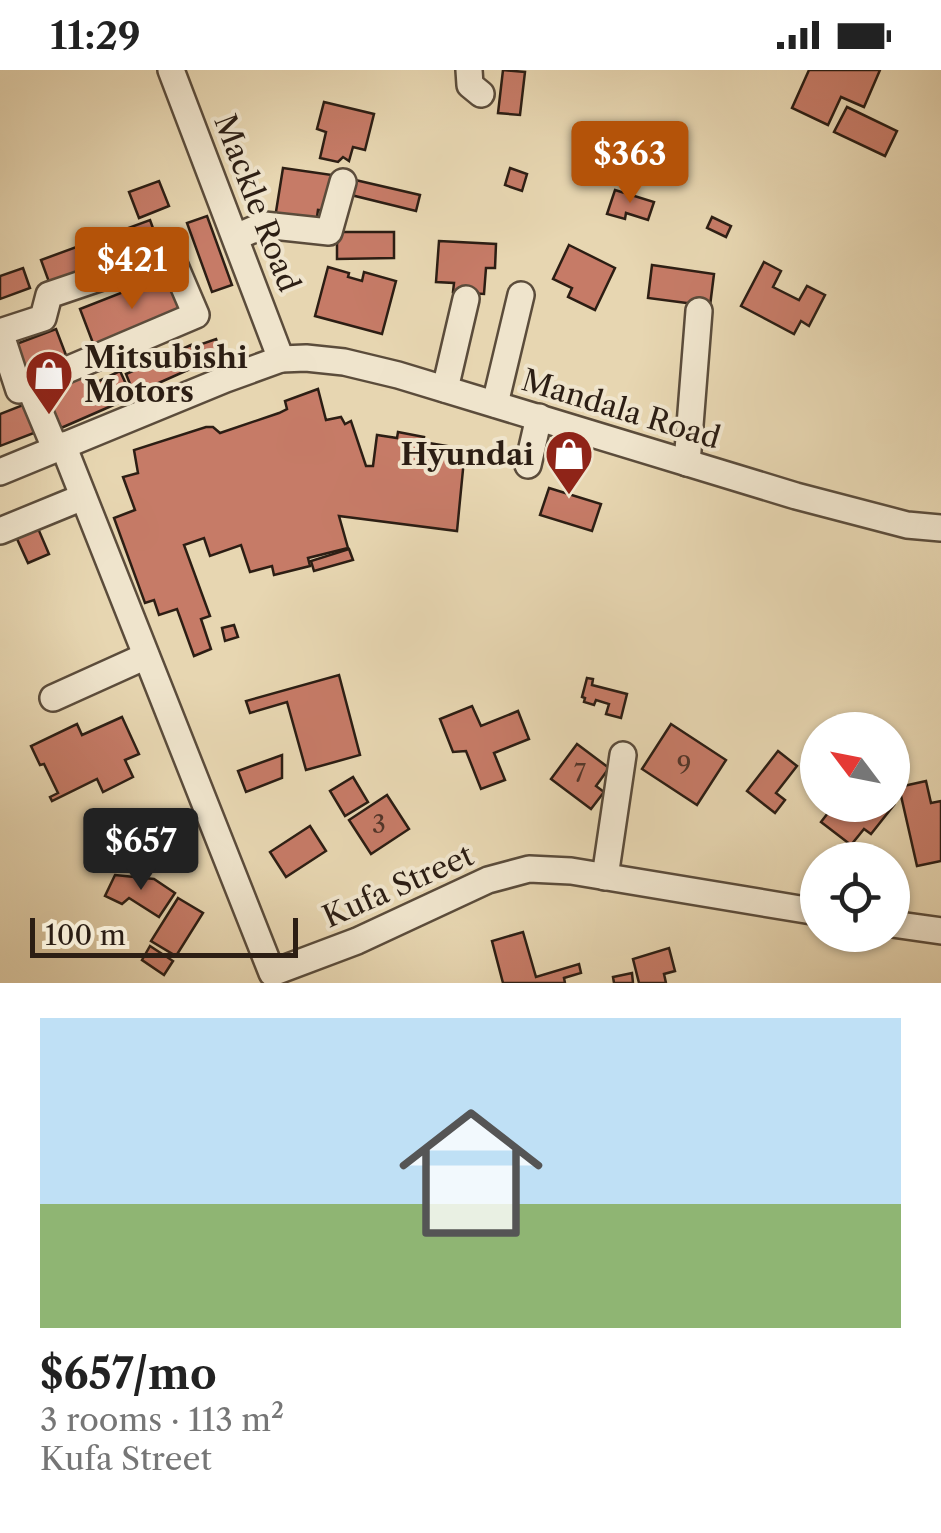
<!DOCTYPE html>
<meta charset="utf-8">
<style>
:root{--surface:#fff;--page:#f6f6f6;--text:#222;--muted:#767676;--accent:#b45309}
body{margin:0;font-family:"Libre Caslon Text",serif;background:var(--page);color:var(--text);height:100vh;display:flex;flex-direction:column;font-size:38px;white-space:nowrap}
*{box-sizing:border-box;margin:0}
p{font-size:32px;color:var(--muted)}
.icon{flex:none;width:55px;height:55px;fill:none;stroke:currentColor;stroke-width:2;stroke-linecap:round;stroke-linejoin:round}
.map{position:relative;height:913px;overflow:hidden}
.details{display:flex;flex-direction:column;background:var(--surface);flex:1}
.details>*{flex:none}
.needle{width:65px;rotate:302deg}
.fabs{position:absolute;left:800px;top:642px;display:grid;gap:20px}
.fabs a{display:grid;place-items:center;width:110px;height:110px;border-radius:50%;background:var(--surface);box-shadow:0 2px 8px #0004;font-size:50px}
.scale{position:absolute;left:30px;bottom:25px;width:268px;box-sizing:border-box;padding-left:10px;border:5px solid #2c1e14;border-top:0;font-size:28px;line-height:35px;white-space:nowrap;color:#2c1e14;-webkit-text-stroke:8px #efe4cc;paint-order:stroke}
.price{position:absolute;translate:-50% -85px;padding:0 22px;border-radius:10px;background:var(--accent);color:#fff;font-size:32px;line-height:65px;filter:drop-shadow(0 2px 5px #0008)}
.price::after{content:'';position:absolute;left:50%;top:60px;width:30px;height:22px;margin-left:-15px;background:inherit;clip-path:polygon(0 0,100% 0,50% 100%)}
.price.current{background:#222;color:#fff}
ul{padding:0;list-style:none}
li{display:grid;align-content:center;gap:20px;height:530px;padding:0 40px}
li span{display:grid;place-items:center;height:310px;border-radius:0px;color:#555}
li>.icon{margin-inline-start:auto}
span .icon{width:180px;height:180px;fill:#fffc;stroke-width:1}
li b{font-size:42px}
.status{display:flex;justify-content:space-between;align-items:center;height:70px;padding:0 50px;background:var(--surface);direction:ltr}
.status svg{height:28px;fill:currentColor}
.map>svg:first-child{display:block}
.building{fill:#c67b67;stroke:#2c1e14;stroke-width:2.5}
.lines{fill:none;stroke-linecap:round;stroke-linejoin:round}
.minor-casing{stroke:#5b4c3b;stroke-width:30}
.minor{stroke:#efe4cc;stroke-width:25}
.labels{text-anchor:middle;dominant-baseline:central;stroke-width:8;stroke-linejoin:round;paint-order:stroke}
.number-label{font-size:25px;fill:#523529}
.street-label{font-size:30px;fill:#2c1e14;stroke:#efe4cc}
.poi-label{font-size:30px;font-weight:bold;fill:#2c1e14;stroke:#efe4cc;text-anchor:start}
</style>
<div class="status"><b>11:29</b><svg viewBox="0 0 49 12"><path d="M0 12V9h3v3zM5 12V6h3v6zM10 12V3h3v9zM15 12V0h3v12zM26 1h20v11H26zM47 4h2v5h-2z"/></svg></div>
<div class="map">
<svg width="941" height="913" viewBox="0 0 941 913">
<rect width="100%" height="100%" fill="#e7d6b1"/>
<filter id="stains"><feTurbulence type="fractalNoise" baseFrequency=".002" numOctaves="4"/><feColorMatrix values="0 0 0 0 .2 0 0 0 0 .09 0 0 0 0 .02 0 0 0 .5 -.17"/></filter>
<radialGradient id="worn" r=".72"><stop offset=".6" stop-color="#630" stop-opacity="0"/><stop offset="1" stop-color="#630" stop-opacity=".3"/></radialGradient>
<!-- building -->
<g class="building">
<polygon points="503,0 525,2 520,45 498,43"/>
<polygon points="809,0 880,0 864,37 841,27 828,55 792,38"/>
<polygon points="324,32 374,44 365,80 353,77 349,91 343,87 338,92 320,88 326,62 317,59"/>
<polygon points="847,37 897,61 885,86 834,62"/>
<polygon points="283,98 332,105 327,141 318,140 316,154 275,148"/>
<polygon points="510,98 527,104 522,121 505,115"/>
<polygon points="351,109 420,125 416,141 347,124"/>
<polygon points="159,111 169,136 139,148 129,122"/>
<polygon points="615,120 654,132 648,150 626,143 625,149 607,144"/>
<polygon points="207,146 232,215 212,222 187,153"/>
<polygon points="712,147 731,156 726,167 707,158"/>
<polygon points="150,150 158,172 49,212 41,190"/>
<polygon points="337,162 394,162 394,188 337,189"/>
<polygon points="439,171 496,174 495,198 486,198 484,224 453,222 454,213 436,212"/>
<polygon points="569,175 615,198 595,240 568,227 572,218 553,209"/>
<polygon points="764,192 781,201 773,217 799,230 807,216 825,225 809,256 801,251 794,264 741,236"/>
<polygon points="652,195 714,204 710,236 648,228"/>
<polygon points="328,197 349,203 348,207 362,211 364,202 396,211 382,264 315,246"/>
<polygon points="23,198 30,218 0,229 0,206"/>
<polygon points="169,204 185,245 96,281 80,239"/>
<polygon points="56,259 69,293 23,310 11,276"/>
<polygon points="216,269 221,283 198,291 193,277"/>
<polygon points="191,275 199,295 134,324 126,304"/>
<polygon points="89,298 95,313 120,301 132,327 61,358 43,317"/>
<polygon points="318,319 326,350 341,347 345,354 351,351 366,396 373,396 377,365 397,368 398,362 424,367 423,372 465,379 457,461 339,446 348,478 308,488 310,496 274,505 272,496 250,502 241,475 210,486 204,468 184,475 210,546 201,549 211,579 194,586 177,539 159,545 154,530 145,533 114,448 135,440 123,407 138,403 134,380 206,357 213,357 220,363 279,343 287,339 285,331"/>
<polygon points="28,333 39,361 0,376 0,344"/>
<polygon points="549,418 601,434 592,461 540,445"/>
<polygon points="34,449 49,484 28,493 12,458"/>
<polygon points="349,479 353,490 314,501 311,491"/>
<polygon points="234,555 238,567 225,571 222,558"/>
<polygon points="339,605 360,685 306,700 287,632 250,643 246,631"/>
<polygon points="587,608 593,609 592,615 627,624 621,648 606,644 609,634 596,630 594,635 584,632 585,628 582,627"/>
<polygon points="472,636 481,656 518,641 529,669 494,683 505,710 481,719 466,681 453,682 440,649"/>
<polygon points="122,647 139,684 125,690 133,707 103,722 97,709 52,731 50,727 58,723 44,694 40,695 31,676 77,654 82,665"/>
<polygon points="671,654 726,690 697,735 642,699"/>
<polygon points="577,674 609,698 596,716 604,722 591,739 551,709"/>
<polygon points="778,681 797,696 776,723 785,730 775,743 747,721"/>
<polygon points="282,685 282,708 246,722 238,701"/>
<polygon points="353,707 368,732 345,746 330,721"/>
<polygon points="926,711 931,733 941,731 941,791 917,796 899,717"/>
<polygon points="387,725 409,759 371,784 349,750"/>
<polygon points="834,735 892,734 894,735 871,764 864,759 851,775 821,752"/>
<polygon points="310,756 326,781 286,807 270,782"/>
<polygon points="115,805 154,809 175,823 159,847 129,828 122,834 105,826"/>
<polygon points="178,828 203,843 176,886 151,871"/>
<polygon points="523,862 536,907 579,894 581,903 564,908 565,913 503,913 492,871"/>
<polygon points="150,876 173,891 164,905 142,890"/>
<polygon points="669,878 675,901 664,904 666,913 639,913 633,889"/>
<polygon points="632,903 633,913 614,913 613,907"/>
</g>
<g class="lines">
<!-- minor casing -->
<g class="minor-casing">
<g id="minor">
<polyline points="171,0 281,289"/>
<polyline points="469,0 470,15 481,24"/>
<polyline points="236,167 264,155 329,162 343,112"/>
<polyline points="29,316 19,320 0,262 43,248 49,225 170,184 196,245 29,316 55,378"/>
<polyline points="445,319 466,229"/>
<polyline points="495,334 521,225"/>
<polyline points="63,375 272,903 357,871 488,810 529,799 571,801 818,842"/>
<polyline points="687,393 699,241"/>
<polyline points="528,395 539,347"/>
<polyline points="0,402 226,309 281,289 306,288 344,292 398,305 796,426 907,455 941,458"/>
<polyline points="0,461 83,427"/>
<polyline points="53,628 146,586"/>
<polyline points="605,807 623,685"/>
<polyline points="892,854 941,861"/>
</g>
</g>
<!-- minor -->
<use href="#minor" class="minor"/>
</g>
<!-- icons -->
<defs>
<g id="shop-pin" transform="scale(2.5)"><path d="M0 17L-7.5 6A9.5 9.5 0 1 1 7.5 6Z" fill="#8f2418" stroke="#efe4cc"/><path d="M-5-2.5h2.3a2.7 3.5 0 0 1 5.4 0H5L5.5 6h-11ZM-1.5-2.5h3a1.5 2.3 0 0 0-3 0Z" fill="#fff"/></g>
</defs>
<g fill-rule="evenodd">
<use href="#shop-pin" x="49" y="304"/>
<use href="#shop-pin" x="569" y="384"/>
</g>
<g class="labels">
<!-- number labels -->
<g class="number-label">
<text x="684" y="695">9</text>
<text x="580" y="703">7</text>
<text x="379" y="754">3</text>
</g>
<!-- street labels -->
<g class="street-label">
<text transform="translate(257 133) rotate(69)">Mackle Road</text>
<text transform="translate(621 339) rotate(17)">Mandala Road</text>
<text transform="translate(398 816) rotate(-24)">Kufa Street</text>
</g>
<!-- poi labels -->
<g class="poi-label">
<text x="84" y="287">Mitsubishi<tspan x="84" dy="34">Motors</tspan></text>
<text x="534" y="384" text-anchor="end">Hyundai</text>
</g>
</g>
<rect width="100%" height="100%" filter="url(#stains)"/>
<rect width="100%" height="100%" fill="url(#worn)"/>
</svg>
<div class="fabs">
<a><svg class="needle" viewBox="-14 -14 28 28"><path d="M0-13l5 13h-10z" fill="#e53935"/><path d="M0 13l5-13h-10z" fill="#767676"/></svg></a>
<a><svg class="icon" aria-label="locate" viewBox="0 0 24 24"><circle cx="12" cy="12" r="6"/><path d="M12 2v4M12 18v4M2 12h4M18 12h4"/></svg></a>
</div>
<div class="scale">100 m</div>
<b class="price" style="left:630px;top:136px">$363</b>
<b class="price" style="left:132px;top:242px">$421</b>
<b class="price current" style="left:141px;top:823px">$657</b>
</div>
<section class="details">
<ul>
<li><span style="background:linear-gradient(#bfe0f5 60%,#8fb573 0)"><svg class="icon" aria-label="home" viewBox="0 0 24 24"><path d="M3 11l9-7 9 7M6 9v11h12V9"/></svg></span><div><b>$657/mo</b><p>3 rooms · 113 m²</p><p>Kufa Street</p></div></li>
</ul>
</section>
